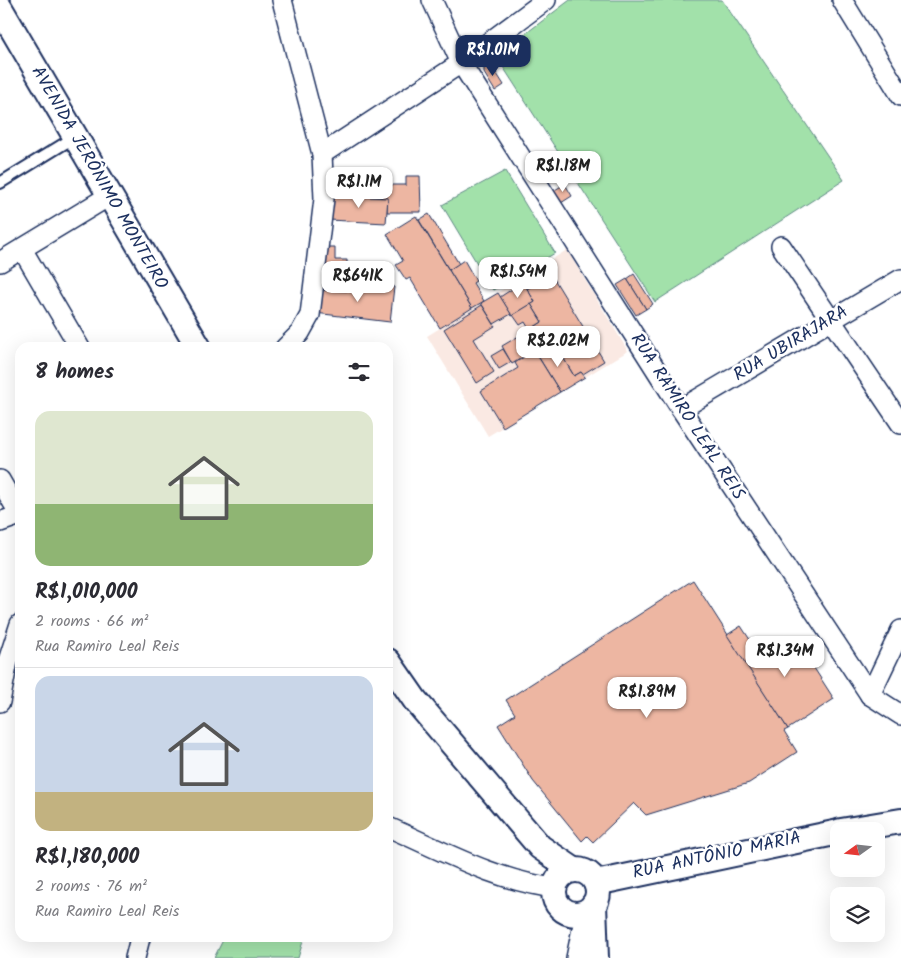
<!DOCTYPE html>
<meta charset="utf-8">
<style>
:root{--surface:#fff;--page:#f7f7f7;--text:#2b2b33;--muted:#7c7c81;--line:#e1e1e2;--accent:#1b2f5e}
body{margin:0;font-family:Kalam,sans-serif;background:var(--page);color:var(--text);height:100vh;display:flex;flex-direction:column;font-size:19px;white-space:nowrap}
*{box-sizing:border-box;margin:0}
p{font-size:16px;color:var(--muted)}
.icon{flex:none;width:28px;height:28px;fill:none;stroke:currentColor;stroke-width:2;stroke-linecap:round;stroke-linejoin:round}
.map{position:relative;flex:1;overflow:hidden}
.details{position:absolute;left:15px;top:342px;width:378px;height:600px;display:flex;flex-direction:column;background:var(--surface);border-radius:15px;box-shadow:0 5px 20px #0002}
.details>*{flex:none}
.needle{width:32px;rotate:255deg}
.tools{position:absolute;left:830px;top:822px;display:grid;gap:10px}
.tools a{display:grid;place-items:center;width:55px;height:55px;border-radius:10px;background:var(--surface);box-shadow:0 5px 20px #0002;font-size:25px}
.price{position:absolute;translate:-50% -42px;padding:0 11px;border-radius:10px;background:#fff;color:#222;font-size:16px;line-height:32px;filter:drop-shadow(0 1px 2px #0008)}
.price::after{content:'';position:absolute;left:50%;top:30px;width:15px;height:11px;margin-left:-8px;background:inherit;clip-path:polygon(0 0,100% 0,50% 100%)}
.price.current{background:var(--accent);color:#fff}
ul{padding:0;list-style:none}
li{display:grid;align-content:center;gap:10px;height:265px;padding:0 20px}
li+li{border-top:1px solid var(--line)}
li span{display:grid;place-items:center;height:155px;border-radius:15px;color:#555}
li>.icon{margin-inline-start:auto}
span .icon{width:90px;height:90px;fill:#fffc;stroke-width:1}
li b{font-size:21px}
h2{display:flex;justify-content:space-between;align-items:center;height:60px;padding:0 20px;font-size:21px}
.map>svg:first-child{display:block}
.built{fill:#fae9e3}
.green{fill:#a2e1aa;stroke:#5e8884}
.building{fill:#edb6a2;stroke:#1b2f5e}
.lines{fill:none;stroke-linecap:round;stroke-linejoin:round}
.service-casing{stroke:#1b2f5e;stroke-width:14}
.minor-casing{stroke:#1b2f5e;stroke-width:22}
.tertiary-casing{stroke:#1b2f5e;stroke-width:28}
.service{stroke:#fff;stroke-width:10}
.minor{stroke:#fff;stroke-width:19}
.tertiary{stroke:#fff;stroke-width:24}
.labels{text-anchor:middle;dominant-baseline:central;stroke-width:5;stroke-linejoin:round;paint-order:stroke}
.street-label{font-size:18px;fill:#1b2f5e;stroke:#fff}
</style>
<div class="map">
<svg width="901" height="958" viewBox="0 0 901 958">
<rect width="100%" height="100%" fill="#fff"/>
<filter id="ink" filterUnits="userSpaceOnUse"><feTurbulence type="fractalNoise" baseFrequency=".02" numOctaves="2"/><feDisplacementMap in="SourceGraphic" scale="10" xChannelSelector="R" yChannelSelector="G"/><feConvolveMatrix kernelMatrix="1 2 1 2 8 2 1 2 1" color-interpolation-filters="sRGB"/></filter>
<g filter="url(#ink)">
<!-- built -->
<polygon class="built" points="567,250 628,351 488,436 427,336"/>
<!-- green -->
<g class="green">
<polygon points="570,0 722,0 844,180 655,302 496,56"/>
<polygon points="505,171 555,253 493,290 442,205"/>
<polygon points="224,938 304,938 298,958 214,958"/>
</g>
<!-- building -->
<g class="building">
<polygon points="490,63 504,85 495,91 484,73 484,67"/>
<polygon points="406,176 420,176 421,212 387,212 388,198 381,198 381,185 406,185"/>
<polygon points="565,184 572,196 561,203 553,191"/>
<polygon points="332,195 388,198 386,223 329,220"/>
<polygon points="429,214 459,264 449,270 419,220"/>
<polygon points="416,216 472,308 440,328 410,278 406,280 396,265 403,261 387,234"/>
<polygon points="324,247 335,247 335,260 347,260 347,291 322,290"/>
<polygon points="464,260 476,281 473,283 484,301 472,308 449,270"/>
<polygon points="543,268 548,276 531,287 526,279"/>
<polygon points="551,274 604,361 583,374 581,372 574,376 555,344 548,349 546,346 536,353 526,336 536,330 534,327 542,322 531,304 535,302 527,289"/>
<polygon points="634,274 653,304 646,309 627,279"/>
<polygon points="627,279 646,309 636,315 617,285"/>
<polygon points="523,282 535,302 512,316 500,297"/>
<polygon points="347,285 394,287 390,322 315,313 322,290 347,291"/>
<polygon points="498,293 511,314 494,324 481,303"/>
<polygon points="531,304 542,322 534,327 536,330 531,332 525,322 520,325 513,315"/>
<polygon points="482,305 495,326 474,339 494,372 477,383 444,329"/>
<polygon points="524,333 534,350 512,364 502,346"/>
<polygon points="555,344 574,376 581,372 585,377 560,392 536,353 546,346 548,349"/>
<polygon points="503,349 511,362 499,369 491,356"/>
<polygon points="534,350 560,392 503,427 481,391 518,368 515,363"/>
<polygon points="693,580 788,729 784,731 797,752 749,783 646,815 634,803 593,842 587,836 582,841 533,781 498,725 515,714 506,700"/>
<polygon points="741,626 762,658 794,637 834,699 788,729 727,635"/>
</g>
<g class="lines">
<!-- service casing -->
<g class="service-casing">
<polyline id="service" points="0,183 75,137"/>
</g>
<!-- minor casing -->
<g class="minor-casing">
<g id="minor">
<polyline points="282,0 322,154 324,199 310,315 300,333 285,348"/>
<polyline points="432,0 461,63 681,409 870,695 901,715"/>
<polyline points="842,0 901,96"/>
<polyline points="322,154 461,63 546,0"/>
<polyline points="781,246 901,424"/>
<polyline points="22,249 80,348"/>
<polyline points="0,262 109,196"/>
<polyline points="681,409 901,279"/>
<polyline points="0,480 20,515"/>
<polyline points="0,522 20,515"/>
<polyline points="870,695 901,630"/>
<polyline points="0,702 8,661 20,624"/>
<path d="M 388,827 C 441,850 496,881 555,888"/>
<polyline points="135,958 140,938"/>
<polyline points="576,958 582,929"/>
</g>
</g>
<!-- tertiary casing -->
<g class="tertiary-casing">
<g id="tertiary">
<polyline points="0,8 199,348"/>
<polyline points="388,661 415,700 540,847 574,870"/>
<polyline points="841,831 901,821"/>
<circle cx="576" cy="892" r="22"/>
<polyline points="596,883 839,832"/>
<polyline points="594,904 596,958"/>
</g>
</g>
<!-- service -->
<use href="#service" class="service"/>
<!-- minor -->
<use href="#minor" class="minor"/>
<!-- tertiary -->
<use href="#tertiary" class="tertiary"/>
</g>
</g>
<g class="labels">
<!-- street labels -->
<g class="street-label">
<text transform="translate(99 178) rotate(60)">AVENIDA JERÔNIMO MONTEIRO</text>
<text transform="translate(791 344) rotate(-31)">RUA UBIRAJARA</text>
<text transform="translate(687 417) rotate(57)">RUA RAMIRO LEAL REIS</text>
<text transform="translate(717 856) rotate(-12)">RUA ANTÔNIO MARIA</text>
</g>
</g>
</svg>
<div class="tools">
<a><svg class="needle" viewBox="-14 -14 28 28"><path d="M0-13l5 13h-10z" fill="#e53935"/><path d="M0 13l5-13h-10z" fill="#7c7c81"/></svg></a>
<a><svg class="icon" aria-label="layers" viewBox="0 0 24 24"><path d="M12 4l9 5-9 5-9-5zM3 14l9 5 9-5"/></svg></a>
</div>
<b class="price current" style="left:493px;top:77px">R$1.01M</b>
<b class="price" style="left:563px;top:193px">R$1.18M</b>
<b class="price" style="left:359px;top:209px">R$1.1M</b>
<b class="price" style="left:518px;top:299px">R$1.54M</b>
<b class="price" style="left:358px;top:303px">R$641K</b>
<b class="price" style="left:558px;top:368px">R$2.02M</b>
<b class="price" style="left:785px;top:678px">R$1.34M</b>
<b class="price" style="left:647px;top:719px">R$1.89M</b>
<section class="details">
<h2>8 homes<svg class="icon" aria-label="filters" viewBox="0 0 24 24"><path d="M4 7h16M4 17h16"/><circle cx="9" cy="7" r="2"/><circle cx="15" cy="17" r="2"/></svg></h2>
<ul>
<li><span style="background:linear-gradient(#dfe7d0 60%,#8fb573 0)"><svg class="icon" aria-label="home" viewBox="0 0 24 24"><path d="M3 11l9-7 9 7M6 9v11h12V9"/></svg></span><div><b>R$1,010,000</b><p>2 rooms · 66 m²</p><p>Rua Ramiro Leal Reis</p></div></li>
<li><span style="background:linear-gradient(#c9d6e8 75%,#c2b280 0)"><svg class="icon" aria-label="home" viewBox="0 0 24 24"><path d="M3 11l9-7 9 7M6 9v11h12V9"/></svg></span><div><b>R$1,180,000</b><p>2 rooms · 76 m²</p><p>Rua Ramiro Leal Reis</p></div></li>
</ul>
</section>
</div>
